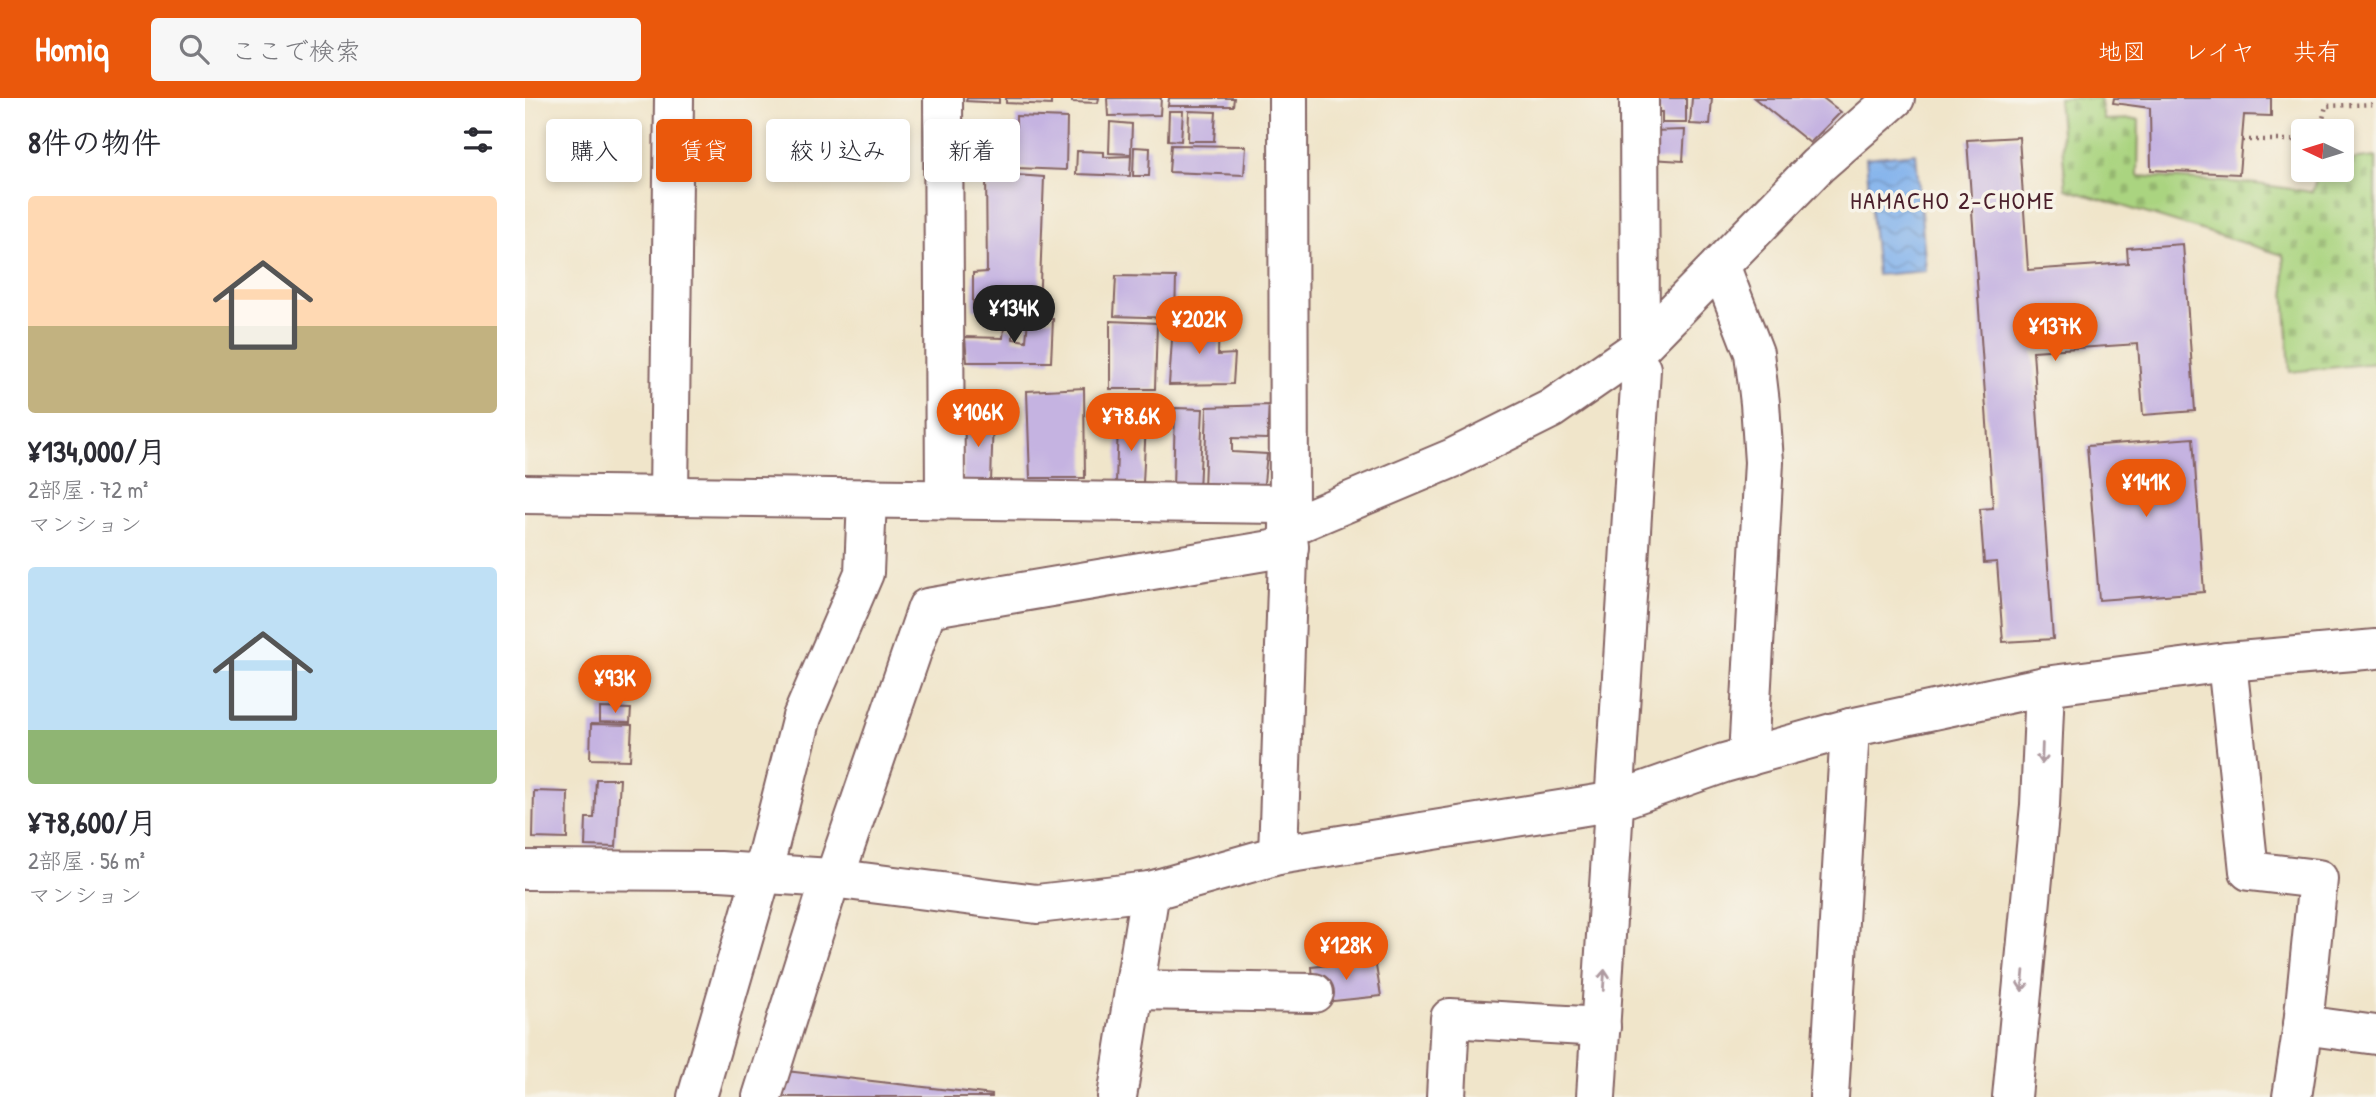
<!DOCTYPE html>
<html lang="ja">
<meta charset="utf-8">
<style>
:root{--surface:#fff;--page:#f7f7f7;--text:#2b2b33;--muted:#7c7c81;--accent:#ea580c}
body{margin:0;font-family:"Patrick Hand","Klee One",sans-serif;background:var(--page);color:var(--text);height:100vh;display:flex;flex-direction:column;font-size:26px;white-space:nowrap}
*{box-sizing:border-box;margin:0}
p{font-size:23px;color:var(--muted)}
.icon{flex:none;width:38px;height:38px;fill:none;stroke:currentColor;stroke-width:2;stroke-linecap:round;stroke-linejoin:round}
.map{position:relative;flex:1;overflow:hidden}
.details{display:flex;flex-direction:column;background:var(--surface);width:525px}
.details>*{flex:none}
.guide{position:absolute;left:21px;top:21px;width:665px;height:63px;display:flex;gap:14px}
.needle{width:46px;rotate:274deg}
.tools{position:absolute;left:1766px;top:21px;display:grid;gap:14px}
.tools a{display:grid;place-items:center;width:63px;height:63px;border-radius:7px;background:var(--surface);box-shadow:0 4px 10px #0003;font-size:35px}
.price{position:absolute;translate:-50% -60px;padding:0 16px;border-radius:24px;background:var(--accent);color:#fff;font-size:23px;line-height:46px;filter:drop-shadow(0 2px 4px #0008)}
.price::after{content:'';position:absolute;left:50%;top:42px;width:21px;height:16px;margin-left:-10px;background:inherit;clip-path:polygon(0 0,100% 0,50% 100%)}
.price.current{background:#222;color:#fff}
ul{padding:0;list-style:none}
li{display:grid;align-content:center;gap:14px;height:371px;padding:0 28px}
li span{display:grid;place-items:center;height:217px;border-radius:7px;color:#555}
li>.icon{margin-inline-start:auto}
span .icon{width:126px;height:126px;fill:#fffc;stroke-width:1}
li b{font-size:30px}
h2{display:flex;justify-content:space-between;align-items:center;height:84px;padding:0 28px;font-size:30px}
.tag{padding:0 24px;border-radius:7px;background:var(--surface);box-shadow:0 4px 10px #0003;font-size:24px;line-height:63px}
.tag.current{background:var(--accent);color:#fff}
header{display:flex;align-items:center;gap:42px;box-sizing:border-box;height:98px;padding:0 35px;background:var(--accent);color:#fff}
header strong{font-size:33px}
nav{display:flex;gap:38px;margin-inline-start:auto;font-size:24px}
.search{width:490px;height:63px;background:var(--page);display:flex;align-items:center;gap:18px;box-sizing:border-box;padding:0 24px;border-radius:7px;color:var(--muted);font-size:26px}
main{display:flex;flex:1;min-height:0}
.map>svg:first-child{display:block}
.cemetery{fill:url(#cemetery-stones);stroke:#7a7a56;stroke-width:2}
.water{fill:url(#water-waves);stroke:#65688c;stroke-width:2}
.building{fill:#c5b3e1}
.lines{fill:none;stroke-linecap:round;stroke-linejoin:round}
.minor-casing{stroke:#846463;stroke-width:42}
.path{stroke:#846463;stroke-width:4.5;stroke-dasharray:2 5;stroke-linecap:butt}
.minor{stroke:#fff;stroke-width:38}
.oneway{stroke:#ae9aa0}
.labels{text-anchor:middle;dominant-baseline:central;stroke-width:7;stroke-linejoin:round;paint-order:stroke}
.neighbourhood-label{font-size:24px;letter-spacing:2px;fill:#4a1f2b;stroke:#f7f3e8}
</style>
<header>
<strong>Homiq</strong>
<div class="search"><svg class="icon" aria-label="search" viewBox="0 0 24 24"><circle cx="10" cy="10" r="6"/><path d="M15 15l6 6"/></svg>ここで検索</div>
<nav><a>地図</a><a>レイヤ</a><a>共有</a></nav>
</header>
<main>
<section class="details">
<h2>8件の物件<svg class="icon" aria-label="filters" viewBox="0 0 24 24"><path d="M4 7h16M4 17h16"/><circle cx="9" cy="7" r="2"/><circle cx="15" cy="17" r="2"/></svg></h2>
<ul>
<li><span style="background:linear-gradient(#ffd9b3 60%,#c2b280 0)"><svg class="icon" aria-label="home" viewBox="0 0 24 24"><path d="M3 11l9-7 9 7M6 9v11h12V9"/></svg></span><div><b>¥134,000/月</b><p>2部屋 · 72 m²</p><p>マンション</p></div></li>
<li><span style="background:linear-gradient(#bfe0f5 75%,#8fb573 0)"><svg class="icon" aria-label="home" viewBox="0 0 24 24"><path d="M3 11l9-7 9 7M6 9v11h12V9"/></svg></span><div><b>¥78,600/月</b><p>2部屋 · 56 m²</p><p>マンション</p></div></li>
</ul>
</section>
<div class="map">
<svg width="1851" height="999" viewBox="0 0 1851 999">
<defs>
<pattern id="cemetery-stones" width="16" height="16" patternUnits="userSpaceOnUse" patternTransform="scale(1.75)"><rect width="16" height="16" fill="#aad480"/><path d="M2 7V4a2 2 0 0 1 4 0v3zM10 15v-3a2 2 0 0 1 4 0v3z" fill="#94b66f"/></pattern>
<pattern id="water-waves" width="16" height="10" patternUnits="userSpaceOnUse" patternTransform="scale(1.75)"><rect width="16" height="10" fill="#80b1ec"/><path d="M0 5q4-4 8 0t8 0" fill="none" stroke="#6b8fbf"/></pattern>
</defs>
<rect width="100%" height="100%" fill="#f7f3e8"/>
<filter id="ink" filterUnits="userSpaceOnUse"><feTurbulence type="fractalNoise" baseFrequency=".0143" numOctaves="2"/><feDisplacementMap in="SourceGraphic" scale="14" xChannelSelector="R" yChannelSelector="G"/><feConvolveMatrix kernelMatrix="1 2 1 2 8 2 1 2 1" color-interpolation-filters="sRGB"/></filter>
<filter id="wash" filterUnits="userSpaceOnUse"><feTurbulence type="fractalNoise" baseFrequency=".00686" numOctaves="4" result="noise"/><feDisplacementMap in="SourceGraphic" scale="28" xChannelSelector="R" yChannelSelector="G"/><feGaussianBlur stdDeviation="1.57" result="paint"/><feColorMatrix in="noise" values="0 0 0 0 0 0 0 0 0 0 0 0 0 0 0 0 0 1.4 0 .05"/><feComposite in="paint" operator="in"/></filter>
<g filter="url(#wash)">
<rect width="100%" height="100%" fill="#f0e5ca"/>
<!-- cemetery -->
<polygon class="cemetery" points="1533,0 1575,0 1579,22 1614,21 1613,78 1732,86 1787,94 1794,72 1816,72 1817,63 1851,59 1851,265 1765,274 1758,157 1541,91"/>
<!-- water -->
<polygon class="water" points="1391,55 1401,173 1352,177 1341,60"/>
<g id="blocks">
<!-- building -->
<g class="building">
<polygon points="442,0 474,0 474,5 441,3"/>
<polygon points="481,0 526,0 526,7 481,5"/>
<polygon points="547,0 574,0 573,5 547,4"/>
<polygon points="582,0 636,0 635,17 583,18"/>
<polygon points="644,0 709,0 708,8 643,8"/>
<polygon points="1133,0 1161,0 1161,25 1137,25 1137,14 1133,14"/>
<polygon points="1167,0 1187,0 1185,27 1165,26"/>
<polygon points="1229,0 1298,0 1316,14 1285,45"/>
<polygon points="1589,0 1746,0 1746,18 1719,17 1714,76 1626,72 1625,10 1588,5"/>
<polygon points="644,13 658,13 656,43 643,42"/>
<polygon points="664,13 691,14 689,43 663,43"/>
<polygon points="491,18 542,20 541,72 491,70"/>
<polygon points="585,24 607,26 606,56 584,55"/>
<polygon points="1160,32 1158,63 1125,61 1125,33"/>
<polygon points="1494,39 1503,172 1603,165 1602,150 1658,146 1670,313 1618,317 1613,246 1508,253 1528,541 1478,544 1472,464 1459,465 1455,411 1468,410 1442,42"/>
<polygon points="646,47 721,48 719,77 644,74"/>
<polygon points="609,49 625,50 624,78 608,78"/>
<polygon points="552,53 579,54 579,59 606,58 605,78 551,76"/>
<polygon points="461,75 519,79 514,212 448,211 448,175 462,174"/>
<polygon points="591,178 651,179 650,220 589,218"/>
<polygon points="503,221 528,221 526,264 442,264 440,239 478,240 479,230 488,231 488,241 501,243"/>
<polygon points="694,222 693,257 710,256 708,286 644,287 648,226"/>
<polygon points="585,223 632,225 630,291 585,291"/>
<polygon points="559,290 560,380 505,380 502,293"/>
<polygon points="744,307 742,341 707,340 707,354 742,356 738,394 679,391 682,309"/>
<polygon points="650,310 678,311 674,392 648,392"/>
<polygon points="439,317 468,318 466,385 438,386"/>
<polygon points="593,325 621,325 618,385 591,385"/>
<polygon points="1668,340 1679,494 1574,502 1562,348"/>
<polygon points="75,610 106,611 105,625 75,624"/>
<polygon points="66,626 107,627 105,662 65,661"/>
<polygon points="71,681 95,681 91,749 60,748 61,720 69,720"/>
<polygon points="9,693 43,694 42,741 8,740"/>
<polygon points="850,862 856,898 790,905 787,869"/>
<polygon points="261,973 467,997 467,999 258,999"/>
</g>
</g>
</g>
<g filter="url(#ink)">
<use href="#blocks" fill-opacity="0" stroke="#846463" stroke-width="2"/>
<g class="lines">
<!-- minor casing -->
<g class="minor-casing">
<g id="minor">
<polyline points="418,0 420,401"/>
<polyline points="1114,0 1115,249"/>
<polyline points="1195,167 1229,255 1235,305 1239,364 1223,659"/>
<polyline points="0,396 763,406"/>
<polyline points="144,398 149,0"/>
<polyline points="764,429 928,360 1026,311 1115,249 1292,68 1370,0"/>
<polyline points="1702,564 1724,773 1793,781 1778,927 1767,999"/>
<polyline points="753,757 764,429 763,0"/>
<polyline points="0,772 195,773 306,780 512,806 625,793 753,757 1091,703 1199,665 1325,630 1520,588 1702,564 1851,551"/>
<polyline points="309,781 402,510 764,449"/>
<polyline points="610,892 789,895"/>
<polyline points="1778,927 1851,937"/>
<polyline points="172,999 237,776 277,619 339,475 342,400"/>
<polyline points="237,999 306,780"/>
<polyline points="592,999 625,793"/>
<polyline points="921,999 925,920 1076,929"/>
<polyline points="1071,999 1116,271"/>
<polyline points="1304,999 1325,630"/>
<polyline points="1487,999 1515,707 1520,588"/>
</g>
</g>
<!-- path -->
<g class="path">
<polyline points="1795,33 1801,8 1851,6"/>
<polyline points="1717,42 1778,42"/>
</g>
<!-- minor -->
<use href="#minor" class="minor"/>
</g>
<!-- one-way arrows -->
<defs><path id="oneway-shaft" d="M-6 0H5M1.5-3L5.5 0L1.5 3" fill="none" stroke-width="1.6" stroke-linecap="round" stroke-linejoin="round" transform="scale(1.75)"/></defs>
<g class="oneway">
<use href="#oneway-shaft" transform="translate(1517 656) rotate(92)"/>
<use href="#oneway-shaft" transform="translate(1079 882) rotate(-86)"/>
<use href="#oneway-shaft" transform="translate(1498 883) rotate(95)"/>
</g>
</g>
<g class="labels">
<!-- neighbourhood labels -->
<g class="neighbourhood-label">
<text x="1428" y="102">HAMACHO 2-CHOME</text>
</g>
</g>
</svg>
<div class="tools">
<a><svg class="needle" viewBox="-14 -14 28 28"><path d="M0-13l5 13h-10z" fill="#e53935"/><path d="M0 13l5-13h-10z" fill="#7c7c81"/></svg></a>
</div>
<b class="price current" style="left:489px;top:247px">¥134K</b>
<b class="price" style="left:674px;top:258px">¥202K</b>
<b class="price" style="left:1530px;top:265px">¥137K</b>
<b class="price" style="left:453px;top:351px">¥106K</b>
<b class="price" style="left:606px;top:355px">¥78.6K</b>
<b class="price" style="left:1621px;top:421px">¥141K</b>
<b class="price" style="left:90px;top:617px">¥93K</b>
<b class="price" style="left:821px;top:884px">¥128K</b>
<div class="guide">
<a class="tag">購入</a>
<a class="tag current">賃貸</a>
<a class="tag">絞り込み</a>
<a class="tag">新着</a>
</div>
</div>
</main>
